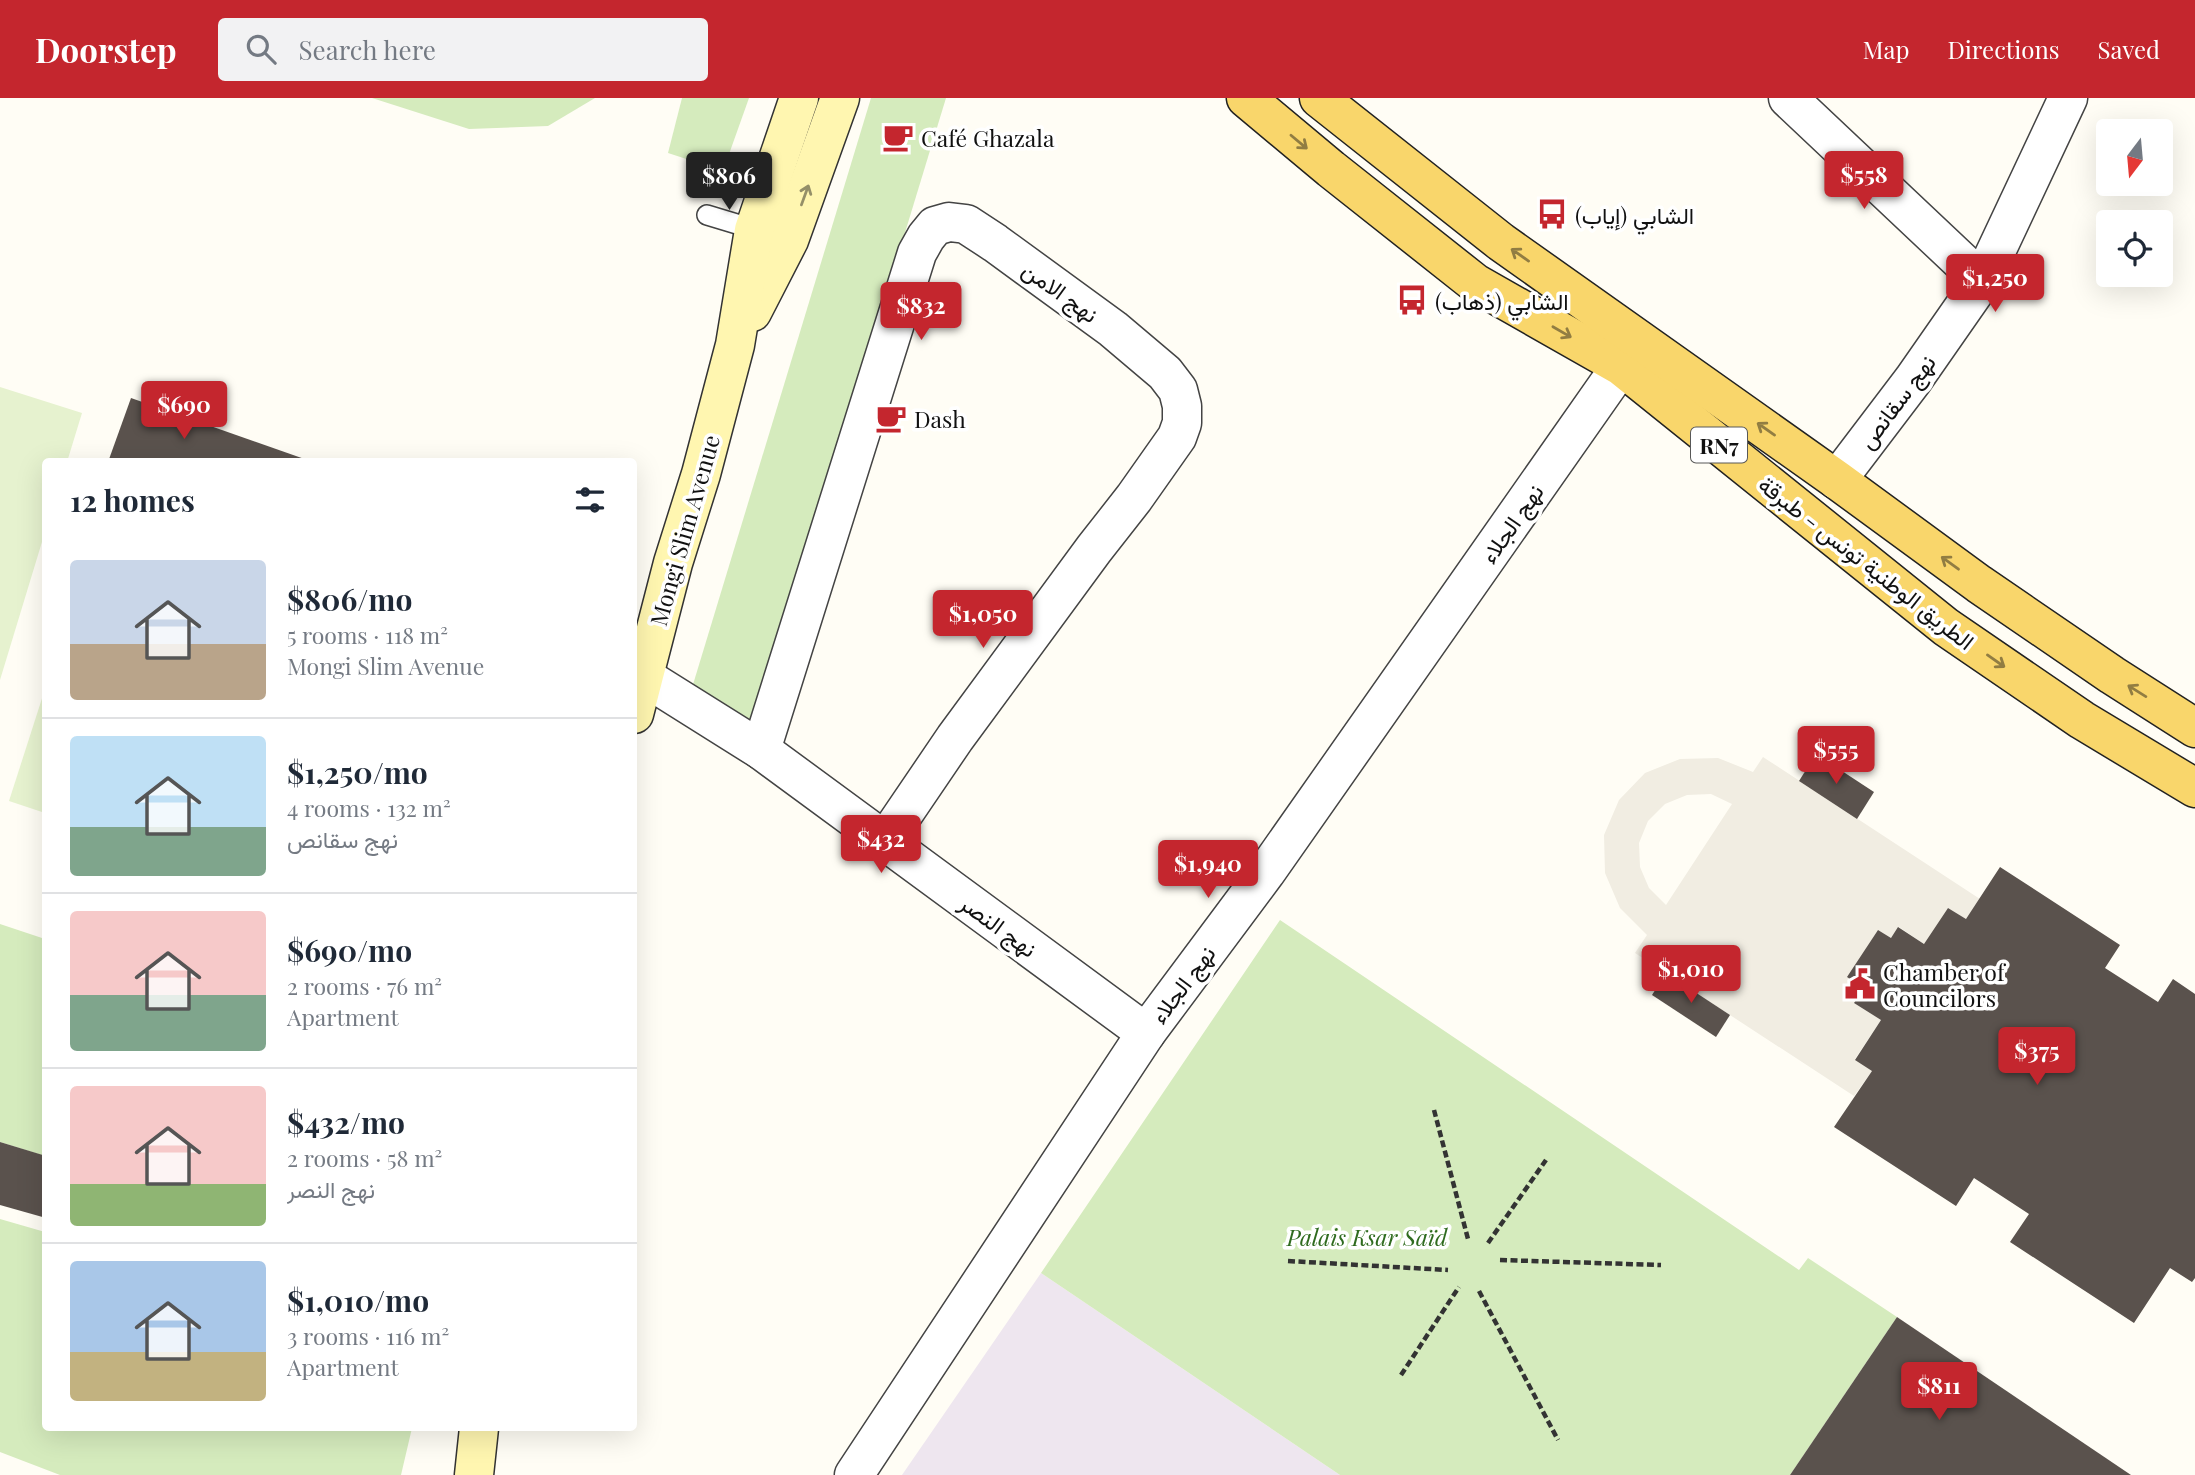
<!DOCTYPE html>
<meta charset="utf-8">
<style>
:root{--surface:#fff;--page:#f2f2f3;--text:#1f2937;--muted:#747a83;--line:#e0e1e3;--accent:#c4262e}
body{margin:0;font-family:"Playfair Display",Vazirmatn,serif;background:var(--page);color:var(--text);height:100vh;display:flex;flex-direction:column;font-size:26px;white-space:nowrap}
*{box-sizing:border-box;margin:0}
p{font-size:23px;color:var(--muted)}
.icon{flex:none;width:38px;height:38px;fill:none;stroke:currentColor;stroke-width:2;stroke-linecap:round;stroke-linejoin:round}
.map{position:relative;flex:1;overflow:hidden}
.sheet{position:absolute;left:42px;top:360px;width:595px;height:973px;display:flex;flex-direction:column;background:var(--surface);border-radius:7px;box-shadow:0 7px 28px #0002}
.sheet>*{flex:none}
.needle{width:46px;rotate:196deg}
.controls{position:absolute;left:2096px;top:21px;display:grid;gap:14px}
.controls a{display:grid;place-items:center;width:77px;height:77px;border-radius:7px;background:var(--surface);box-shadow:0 7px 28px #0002;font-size:35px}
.price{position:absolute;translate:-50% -60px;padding:0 16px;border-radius:7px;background:var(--accent);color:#fff;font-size:23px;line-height:46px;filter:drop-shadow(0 2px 4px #0008)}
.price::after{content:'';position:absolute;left:50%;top:42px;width:21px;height:16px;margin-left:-10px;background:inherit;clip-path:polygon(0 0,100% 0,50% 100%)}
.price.on{background:#222;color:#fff}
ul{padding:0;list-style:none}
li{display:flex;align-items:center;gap:21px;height:175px;padding:0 28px}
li+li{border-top:2px solid var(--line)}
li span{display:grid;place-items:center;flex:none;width:196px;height:140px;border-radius:7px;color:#555}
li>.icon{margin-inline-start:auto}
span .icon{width:84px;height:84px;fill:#fffc;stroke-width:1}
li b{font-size:30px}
h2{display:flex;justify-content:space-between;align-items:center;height:84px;padding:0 28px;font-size:30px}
header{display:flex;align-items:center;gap:42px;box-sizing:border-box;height:98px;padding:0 35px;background:var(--accent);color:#fff}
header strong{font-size:33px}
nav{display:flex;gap:38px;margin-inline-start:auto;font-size:24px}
.search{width:490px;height:63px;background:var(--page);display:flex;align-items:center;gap:18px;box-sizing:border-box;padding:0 24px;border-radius:7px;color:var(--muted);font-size:26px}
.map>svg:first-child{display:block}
.industrial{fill:#eee6ef}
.green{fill:#d5ebbd}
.pitch{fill:#e6f2cf}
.plaza{fill:#f1ede2;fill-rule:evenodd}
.building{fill:#5a524d}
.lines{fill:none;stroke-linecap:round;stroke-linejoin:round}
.lane-casing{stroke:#444;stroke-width:22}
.street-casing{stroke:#444;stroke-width:41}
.secondary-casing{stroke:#333;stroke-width:41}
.primary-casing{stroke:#222;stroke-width:41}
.path{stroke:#333;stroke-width:4.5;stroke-dasharray:7 3.5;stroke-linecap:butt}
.lane{stroke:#fff;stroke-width:19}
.street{stroke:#fff;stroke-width:38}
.secondary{stroke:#fff6b0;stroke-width:38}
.primary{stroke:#f9d66b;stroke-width:38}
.oneway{stroke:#917d42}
.oneway2{stroke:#948f68}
.labels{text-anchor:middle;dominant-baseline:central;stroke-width:7;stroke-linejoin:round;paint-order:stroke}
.shield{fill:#fff;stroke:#585858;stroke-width:2}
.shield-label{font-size:21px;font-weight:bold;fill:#111}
.poi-label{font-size:23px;fill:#111;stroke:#fff;text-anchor:start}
.street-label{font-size:23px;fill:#111;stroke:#fff}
.park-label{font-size:23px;font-style:italic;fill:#2f6b1f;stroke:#fff}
</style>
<header>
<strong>Doorstep</strong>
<div class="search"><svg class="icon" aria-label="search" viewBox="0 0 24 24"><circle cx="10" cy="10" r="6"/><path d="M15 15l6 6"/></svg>Search here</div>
<nav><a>Map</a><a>Directions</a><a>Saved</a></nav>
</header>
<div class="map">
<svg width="2195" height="1377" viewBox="0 0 2195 1377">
<rect width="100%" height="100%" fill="#fffdf5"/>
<!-- industrial -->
<polygon class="industrial" points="1041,1175 1340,1377 902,1377"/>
<!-- green -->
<g class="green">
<polygon points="372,0 595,0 548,28 469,31"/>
<polygon points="682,0 749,0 723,73 668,55"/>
<polygon points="871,0 946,0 752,637 688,603"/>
<polygon points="1280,822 1799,1172 1808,1160 1897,1219 1790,1377 1340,1377 1041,1175"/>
<polygon points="0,826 45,841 45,1058 0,1044"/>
<polygon points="0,1121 45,1134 46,1330 412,1330 401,1377 60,1377 0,1354"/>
</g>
<!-- pitch -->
<g class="pitch">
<polygon points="0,289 82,315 67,364 46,364 45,434 0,582"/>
<polygon points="45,591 45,715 9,703"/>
</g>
<!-- plaza -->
<path class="plaza" d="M 1763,659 L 1980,801 L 1966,821 L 1948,810 L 1924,846 L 1899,829 L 1891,840 L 1878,832 L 1848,879 L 1864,890 L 1854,905 L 1881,922 L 1855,961 L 1872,973 L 1854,998 L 1635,855 L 1647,837 L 1620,810 L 1605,775 L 1604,737 L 1619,702 L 1645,675 L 1680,661 L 1718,660 L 1753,674 ZM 1711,696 L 1732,706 L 1666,807 L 1649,790 L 1640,769 L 1639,745 L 1648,723 L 1665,706 L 1687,697 Z"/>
<!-- building -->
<g class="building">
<polygon points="131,300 313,364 108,364"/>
<polygon points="1816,656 1874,694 1857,721 1799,683"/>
<polygon points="2000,769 2120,847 2105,870 2158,904 2173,881 2195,896 2195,1180 2192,1184 2170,1170 2134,1225 2010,1144 2029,1116 1974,1080 1956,1108 1834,1029 1872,973 1855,962 1881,922 1854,905 1864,890 1847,879 1878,832 1891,840 1898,829 1924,846 1948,810 1966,821"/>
<polygon points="1666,875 1730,917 1716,939 1652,897"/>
<polygon points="0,1044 46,1058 46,1120 0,1107"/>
<polygon points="1897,1219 2131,1377 1790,1377"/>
</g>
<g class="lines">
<!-- lane casing -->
<g class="lane-casing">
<polyline id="lane" points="707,117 760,133"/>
</g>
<!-- street casing -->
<g class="street-casing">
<g id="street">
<polyline points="1788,0 1982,183"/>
<polyline points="1837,382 1913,282 1982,183 2068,0"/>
<polyline points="643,578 761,652 1146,935"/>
<polyline points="761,652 917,155 926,139 935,128 949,124 966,126 995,145 1113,231 1165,275 1178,292 1182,308 1182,325 1177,339 1134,400 1094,451 955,640 885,743"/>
<polyline points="854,1377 1146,935 1266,774 1621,268"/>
</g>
</g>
<!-- secondary casing -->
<g class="secondary-casing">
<g id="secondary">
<polyline points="752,214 789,142 840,0"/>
<polyline points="634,616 673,465 701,376 735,247 754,132 799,0"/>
<polyline points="474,1377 479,1330"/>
</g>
</g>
<!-- primary casing -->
<g class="primary-casing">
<g id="primary">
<polyline points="1246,0 1331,71 1475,185 1621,268 1946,529 2082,622 2195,690"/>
<polyline points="1319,0 1501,144 1837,382 1979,486 2112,577 2195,630"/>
</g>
</g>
<!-- path -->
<g class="path">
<polyline points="1434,1012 1468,1141"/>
<polyline points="1488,1145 1546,1062"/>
<polyline points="1500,1162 1661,1167"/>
<polyline points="1288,1163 1448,1172"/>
<polyline points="1479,1193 1558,1342"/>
<polyline points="1401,1277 1459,1189"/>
</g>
<!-- lane -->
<use href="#lane" class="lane"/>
<!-- street -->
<use href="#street" class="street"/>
<!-- secondary -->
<use href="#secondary" class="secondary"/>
<!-- primary -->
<use href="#primary" class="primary"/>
</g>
<!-- one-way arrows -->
<defs><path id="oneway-shaft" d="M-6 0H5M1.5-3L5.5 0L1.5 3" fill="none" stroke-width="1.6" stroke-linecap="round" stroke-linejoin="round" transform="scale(1.75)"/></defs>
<g class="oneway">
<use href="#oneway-shaft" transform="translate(1299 44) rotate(40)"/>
<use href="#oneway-shaft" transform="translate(1520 157) rotate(-145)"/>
<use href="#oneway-shaft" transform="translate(1562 234) rotate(30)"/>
<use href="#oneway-shaft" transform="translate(1766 331) rotate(-145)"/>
<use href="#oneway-shaft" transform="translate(1950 465) rotate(-144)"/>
<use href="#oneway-shaft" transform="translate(1996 563) rotate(35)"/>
<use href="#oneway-shaft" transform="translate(2137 593) rotate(-148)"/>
</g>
<use class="oneway2" href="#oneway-shaft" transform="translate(805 97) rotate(-70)"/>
<!-- icons -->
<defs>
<g id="cafe-bare" transform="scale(2.415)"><path d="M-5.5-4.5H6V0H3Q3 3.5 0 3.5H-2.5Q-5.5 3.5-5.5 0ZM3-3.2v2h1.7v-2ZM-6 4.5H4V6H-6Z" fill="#c4262e" stroke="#fff" stroke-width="2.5" paint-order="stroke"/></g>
<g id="bus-bare" transform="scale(2.415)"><path d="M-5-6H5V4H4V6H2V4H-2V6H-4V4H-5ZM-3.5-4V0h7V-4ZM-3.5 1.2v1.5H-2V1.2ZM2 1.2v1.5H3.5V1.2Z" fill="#c4262e" stroke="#fff" stroke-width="2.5" paint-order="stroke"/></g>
<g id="civic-bare" transform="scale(2.415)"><path d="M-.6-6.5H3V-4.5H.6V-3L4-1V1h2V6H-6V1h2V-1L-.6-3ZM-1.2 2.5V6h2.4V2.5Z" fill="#c4262e" stroke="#fff" stroke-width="2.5" paint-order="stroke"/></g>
</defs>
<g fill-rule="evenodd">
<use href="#cafe-bare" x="898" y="39"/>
<use href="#bus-bare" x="1552" y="116"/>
<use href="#bus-bare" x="1412" y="202"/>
<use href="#cafe-bare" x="891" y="320"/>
<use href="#civic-bare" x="1860" y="886"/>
</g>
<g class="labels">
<!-- shield labels -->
<rect class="shield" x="1691" y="329.5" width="56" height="35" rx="5"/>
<g class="shield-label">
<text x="1719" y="347">RN7</text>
</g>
<!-- poi labels -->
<g class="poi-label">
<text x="921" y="39">Café Ghazala</text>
<text x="1575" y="116">الشابي (إياب)</text>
<text x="1435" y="202">الشابي (ذهاب)</text>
<text x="914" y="320">Dash</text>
<text x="1883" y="873">Chamber of<tspan x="1883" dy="26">Councilors</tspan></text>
</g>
<!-- street labels -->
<g class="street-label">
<text transform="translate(1061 193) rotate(36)">نهج الامن</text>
<text transform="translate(1896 303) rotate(-53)">نهج سقانص</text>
<text transform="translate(1511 425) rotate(-55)">نهج الجلاء</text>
<text transform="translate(684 432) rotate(-74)">Mongi Slim Avenue</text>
<text transform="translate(1867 464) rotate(38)">الطريق الوطنية تونس - طبرقة</text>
<text transform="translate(999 827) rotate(36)">نهج النصر</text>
<text transform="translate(1182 886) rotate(-53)">نهج الجلاء</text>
</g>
<!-- park labels -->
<g class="park-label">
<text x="1367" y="1138">Palais Ksar Saïd</text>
</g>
</g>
</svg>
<div class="controls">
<a><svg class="needle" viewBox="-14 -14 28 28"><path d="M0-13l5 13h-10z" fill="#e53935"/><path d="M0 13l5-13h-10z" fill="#747a83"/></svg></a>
<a><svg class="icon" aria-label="locate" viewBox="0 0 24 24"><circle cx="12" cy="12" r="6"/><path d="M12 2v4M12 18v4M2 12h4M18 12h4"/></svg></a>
</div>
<b class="price" style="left:1864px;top:113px">$558</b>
<b class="price on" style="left:729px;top:114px">$806</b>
<b class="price" style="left:1995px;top:216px">$1,250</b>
<b class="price" style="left:921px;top:244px">$832</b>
<b class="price" style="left:184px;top:343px">$690</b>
<b class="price" style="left:983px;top:552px">$1,050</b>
<b class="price" style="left:1836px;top:688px">$555</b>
<b class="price" style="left:881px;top:777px">$432</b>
<b class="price" style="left:1208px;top:802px">$1,940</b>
<b class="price" style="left:1691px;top:907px">$1,010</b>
<b class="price" style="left:2037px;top:989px">$375</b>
<b class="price" style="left:1939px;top:1324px">$811</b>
<section class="sheet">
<h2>12 homes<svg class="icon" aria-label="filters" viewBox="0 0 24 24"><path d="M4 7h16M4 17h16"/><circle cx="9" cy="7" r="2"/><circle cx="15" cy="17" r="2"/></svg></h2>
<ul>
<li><span style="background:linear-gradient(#c9d6e8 60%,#b9a48a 0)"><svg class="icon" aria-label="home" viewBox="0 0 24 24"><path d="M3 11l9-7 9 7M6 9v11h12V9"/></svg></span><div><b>$806/mo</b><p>5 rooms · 118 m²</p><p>Mongi Slim Avenue</p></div></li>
<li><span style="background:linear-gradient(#bfe0f5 65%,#7fa58c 0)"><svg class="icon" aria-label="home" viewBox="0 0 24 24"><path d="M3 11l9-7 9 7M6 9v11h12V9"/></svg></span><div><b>$1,250/mo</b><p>4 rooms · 132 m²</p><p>نهج سقانص</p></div></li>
<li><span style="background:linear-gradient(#f6c9c9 60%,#7fa58c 0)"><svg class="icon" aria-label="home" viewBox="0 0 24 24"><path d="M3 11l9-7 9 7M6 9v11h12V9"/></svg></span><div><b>$690/mo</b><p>2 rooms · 76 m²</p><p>Apartment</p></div></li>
<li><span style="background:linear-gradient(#f6c9c9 70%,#8fb573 0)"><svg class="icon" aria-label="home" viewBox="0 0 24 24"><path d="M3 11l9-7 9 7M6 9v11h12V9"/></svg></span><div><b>$432/mo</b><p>2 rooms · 58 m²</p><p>نهج النصر</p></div></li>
<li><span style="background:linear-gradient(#a9c7e8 65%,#c2b280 0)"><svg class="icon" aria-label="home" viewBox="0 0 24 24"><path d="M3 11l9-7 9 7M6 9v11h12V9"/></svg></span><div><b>$1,010/mo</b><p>3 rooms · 116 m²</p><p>Apartment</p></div></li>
</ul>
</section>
</div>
